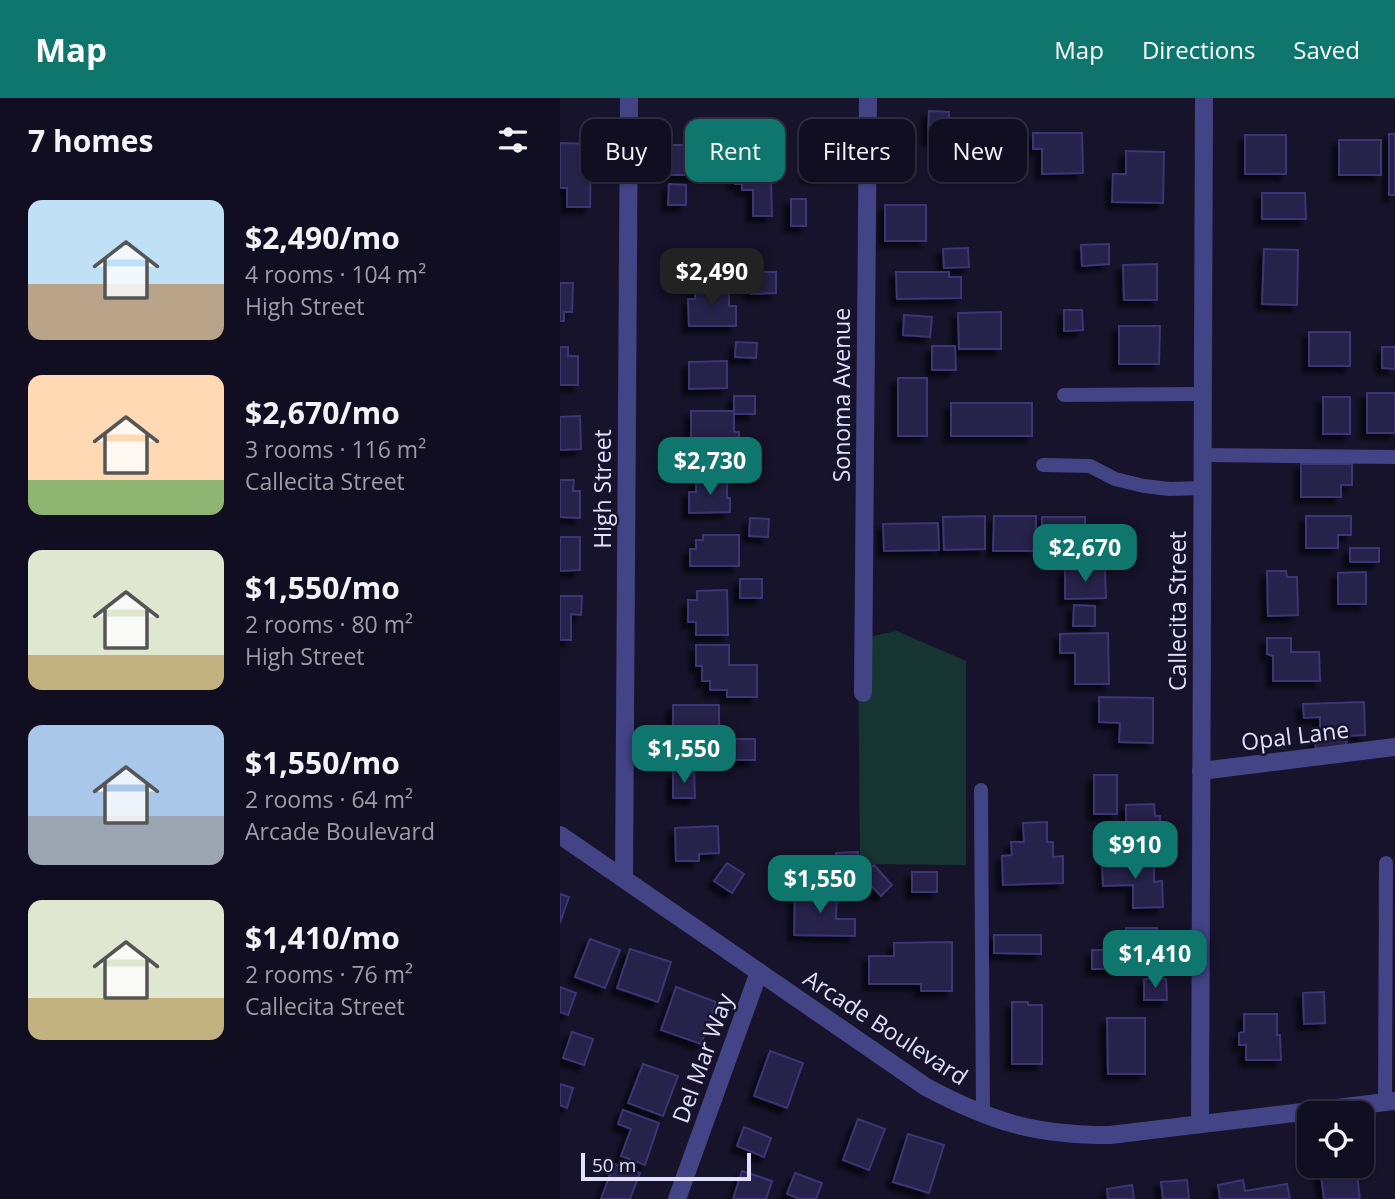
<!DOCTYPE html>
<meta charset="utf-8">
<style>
:root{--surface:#100e20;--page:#191729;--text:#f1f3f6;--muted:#9c9ca5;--line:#302e3e;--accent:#0f766e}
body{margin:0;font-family:"Open Sans",sans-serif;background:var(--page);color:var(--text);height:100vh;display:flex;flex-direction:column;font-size:26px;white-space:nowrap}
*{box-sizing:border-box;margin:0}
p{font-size:23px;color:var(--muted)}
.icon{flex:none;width:38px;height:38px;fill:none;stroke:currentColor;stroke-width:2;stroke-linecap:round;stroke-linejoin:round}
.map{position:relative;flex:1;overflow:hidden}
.sheet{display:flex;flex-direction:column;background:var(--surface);width:560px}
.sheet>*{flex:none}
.hud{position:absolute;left:21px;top:21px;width:665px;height:63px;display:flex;gap:14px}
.buttons{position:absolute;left:737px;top:1003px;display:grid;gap:14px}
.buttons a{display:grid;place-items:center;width:77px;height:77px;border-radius:14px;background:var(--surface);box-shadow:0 2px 5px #0004,0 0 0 2px var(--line);font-size:35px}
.scale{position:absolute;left:21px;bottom:18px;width:170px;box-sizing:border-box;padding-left:7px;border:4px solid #e0dffd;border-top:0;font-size:19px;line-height:24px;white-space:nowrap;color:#e0dffd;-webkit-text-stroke:5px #16132a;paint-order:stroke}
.price{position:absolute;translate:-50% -60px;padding:0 16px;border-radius:14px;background:var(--accent);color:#fff;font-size:23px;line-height:46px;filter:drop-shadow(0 2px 4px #0008)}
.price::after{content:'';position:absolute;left:50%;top:42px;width:21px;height:16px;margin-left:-10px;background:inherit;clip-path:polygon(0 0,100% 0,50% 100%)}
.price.current{background:#222;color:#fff}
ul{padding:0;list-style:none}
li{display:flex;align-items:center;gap:21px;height:175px;padding:0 28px}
li span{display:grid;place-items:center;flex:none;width:196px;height:140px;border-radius:14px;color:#555}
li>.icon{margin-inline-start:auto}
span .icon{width:84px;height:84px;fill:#fffc;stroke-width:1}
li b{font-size:30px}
h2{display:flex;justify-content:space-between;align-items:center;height:84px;padding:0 28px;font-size:30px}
.pill{padding:0 24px;border-radius:14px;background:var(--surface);box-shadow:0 2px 5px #0004,0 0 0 2px var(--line);font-size:24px;line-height:63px}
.pill.current{background:var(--accent);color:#fff}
header{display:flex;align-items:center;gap:42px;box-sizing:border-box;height:98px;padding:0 35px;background:var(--accent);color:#fff}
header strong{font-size:33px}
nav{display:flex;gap:38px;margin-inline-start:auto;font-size:24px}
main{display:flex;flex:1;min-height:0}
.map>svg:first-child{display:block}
.green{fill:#163431}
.building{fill:#26204a;stroke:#3d3474;stroke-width:2;filter:url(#shadow)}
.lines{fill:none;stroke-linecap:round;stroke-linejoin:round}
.service{stroke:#424486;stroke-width:14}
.minor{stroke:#424486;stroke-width:18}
.tertiary{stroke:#424486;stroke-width:18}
.labels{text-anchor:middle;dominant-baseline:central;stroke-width:5;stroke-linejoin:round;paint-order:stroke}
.street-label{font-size:23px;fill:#e0dffd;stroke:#16132a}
</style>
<header>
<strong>Map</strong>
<nav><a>Map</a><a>Directions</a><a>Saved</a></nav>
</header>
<main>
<section class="sheet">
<h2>7 homes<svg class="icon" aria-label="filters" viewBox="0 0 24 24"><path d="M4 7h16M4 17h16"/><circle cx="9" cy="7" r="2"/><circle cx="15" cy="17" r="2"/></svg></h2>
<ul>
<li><span style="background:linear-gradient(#bfe0f5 60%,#b9a48a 0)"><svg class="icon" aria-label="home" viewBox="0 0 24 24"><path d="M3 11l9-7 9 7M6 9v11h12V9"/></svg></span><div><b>$2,490/mo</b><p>4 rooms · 104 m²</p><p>High Street</p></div></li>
<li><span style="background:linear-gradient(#ffd9b3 75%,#8fb573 0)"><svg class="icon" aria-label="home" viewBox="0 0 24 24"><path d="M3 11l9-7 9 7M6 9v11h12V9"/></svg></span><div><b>$2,670/mo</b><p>3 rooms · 116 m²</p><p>Callecita Street</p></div></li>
<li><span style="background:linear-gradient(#dfe7d0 75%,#c2b280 0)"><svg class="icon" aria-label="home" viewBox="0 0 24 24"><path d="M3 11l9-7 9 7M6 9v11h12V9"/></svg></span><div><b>$1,550/mo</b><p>2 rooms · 80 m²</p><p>High Street</p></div></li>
<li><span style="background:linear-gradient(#a9c7e8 65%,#9aa5b1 0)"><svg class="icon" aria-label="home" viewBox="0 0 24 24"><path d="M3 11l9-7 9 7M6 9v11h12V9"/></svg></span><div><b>$1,550/mo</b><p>2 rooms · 64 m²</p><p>Arcade Boulevard</p></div></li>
<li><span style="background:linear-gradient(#dfe7d0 70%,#c2b280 0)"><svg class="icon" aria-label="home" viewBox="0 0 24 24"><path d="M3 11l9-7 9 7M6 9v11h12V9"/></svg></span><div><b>$1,410/mo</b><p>2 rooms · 76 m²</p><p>Callecita Street</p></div></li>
</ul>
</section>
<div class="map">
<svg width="835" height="1101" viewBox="0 0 835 1101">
<defs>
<filter id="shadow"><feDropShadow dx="-6" dy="6" stdDeviation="2" flood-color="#0009"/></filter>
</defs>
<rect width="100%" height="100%" fill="#16132a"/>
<!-- green -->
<polygon class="green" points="337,533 406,563 406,767 300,766 298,541"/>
<!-- building -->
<g class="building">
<polygon points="369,13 389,14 388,42 368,41"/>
<polygon points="473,35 522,35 523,75 482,76 482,51 473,51"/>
<rect x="829" y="36" width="6" height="61"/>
<rect x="685" y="37" width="41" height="39"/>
<rect x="779" y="42" width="42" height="35"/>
<polygon points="0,45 31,46 30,109 7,109 7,90 0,90"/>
<polygon points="247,45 279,45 279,72 262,72 262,78 247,78"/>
<rect x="108" y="47" width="38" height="30"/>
<polygon points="200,47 201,84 211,84 212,118 193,118 193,92 182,92 182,86 175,86 174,48"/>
<polygon points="566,53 604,54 603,105 552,104 553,76 566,76"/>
<polygon points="109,86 126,87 126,107 108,107"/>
<polygon points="702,95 745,95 746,121 702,121"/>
<rect x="231" y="101" width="15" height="27"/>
<rect x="325" y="107" width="41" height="36"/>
<polygon points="549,146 549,166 522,168 521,147"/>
<polygon points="408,150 409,169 384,170 383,151"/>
<polygon points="704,151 738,152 737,207 702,206"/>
<polygon points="597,166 597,202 564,202 563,167"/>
<polygon points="190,174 216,174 216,195 191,196"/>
<polygon points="336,174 389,174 389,179 401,179 401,200 337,201"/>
<polygon points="0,185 13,185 12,214 4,214 4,223 0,223"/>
<polygon points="169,189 169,208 176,208 176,228 129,228 128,201 135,201 135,190"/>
<polygon points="504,212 522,212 523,232 504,233"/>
<polygon points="441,214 441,251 399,251 398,215"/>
<polygon points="344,217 372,219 370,239 343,237"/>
<polygon points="559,228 600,228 599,266 559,266"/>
<rect x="749" y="234" width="41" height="34"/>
<polygon points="176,244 197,245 196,260 175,259"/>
<polygon points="372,248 395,248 396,272 372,272"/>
<polygon points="0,249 8,249 8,258 18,258 18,287 0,287"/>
<polygon points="822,249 835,249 835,271 822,270"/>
<polygon points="167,263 167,290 129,291 129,264"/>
<rect x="338" y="280" width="29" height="58"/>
<rect x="807" y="295" width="28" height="40"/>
<rect x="174" y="298" width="21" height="18"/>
<rect x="763" y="299" width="27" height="37"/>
<rect x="391" y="305" width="81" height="33"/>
<polygon points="131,313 174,313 174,334 179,334 179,352 131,352"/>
<polygon points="20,318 21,351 0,352 0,319"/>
<polygon points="179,361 199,362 199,380 179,380"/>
<polygon points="741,366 792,366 792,387 781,387 781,399 741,399"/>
<polygon points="136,381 167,381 167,400 170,400 170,414 129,415 129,394 136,394"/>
<polygon points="0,382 14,382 13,393 20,393 20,420 0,419"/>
<polygon points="425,418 425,451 384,452 383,419"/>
<polygon points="434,418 476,418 476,453 433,453"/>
<polygon points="746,418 791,418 791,437 778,437 778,450 746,450"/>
<rect x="482" y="419" width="43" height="33"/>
<polygon points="190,420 209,421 208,439 189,438"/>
<polygon points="378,425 379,452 324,453 323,426"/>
<polygon points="143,437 179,437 179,468 130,468 130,451 136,451 136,442 143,442"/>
<polygon points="0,439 20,439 20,472 0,473"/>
<rect x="790" y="450" width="29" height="14"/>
<polygon points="505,471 545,471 546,500 505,501"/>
<polygon points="707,473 726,473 727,479 737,479 738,517 708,518"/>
<polygon points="806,474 806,506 778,506 778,475"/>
<rect x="180" y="481" width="22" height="19"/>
<polygon points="167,492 168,537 136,537 136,524 128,524 128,502 137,502 137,493"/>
<polygon points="0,498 22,498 21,517 11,516 11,542 0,542"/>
<polygon points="514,507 535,508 535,528 513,528"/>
<polygon points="548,535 549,586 515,586 515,555 500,555 500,536"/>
<polygon points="707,540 731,540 731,554 759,554 760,583 713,583 713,558 707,556"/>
<polygon points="136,547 169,547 169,567 197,567 197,599 167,599 167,592 150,592 150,583 142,583 142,568 136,568"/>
<polygon points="539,599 593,600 593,645 559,644 560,625 539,624"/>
<polygon points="804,604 805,637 786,638 787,653 756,654 755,638 760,638 760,619 744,620 743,606"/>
<polygon points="113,607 159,607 159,641 195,641 195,662 136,662 136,643 113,642"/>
<polygon points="113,673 134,673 135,700 113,700"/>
<rect x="534" y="677" width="23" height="39"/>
<polygon points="594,706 595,718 600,718 601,748 566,749 566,707"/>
<polygon points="487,724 487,744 493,744 493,759 503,758 503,785 443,787 442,758 452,757 451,744 464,744 463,725"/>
<polygon points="158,728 159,755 139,756 139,763 116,763 115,730"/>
<polygon points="298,754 299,778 276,778 276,755"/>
<polygon points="594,762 594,784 602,783 603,809 573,810 573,787 543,788 542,763"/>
<polygon points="167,765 184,776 172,795 154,783"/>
<polygon points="314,767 332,787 321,798 302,778"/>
<rect x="352" y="774" width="25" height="20"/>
<polygon points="235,792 277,793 276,821 295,821 295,838 234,837"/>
<polygon points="0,796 9,799 0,825"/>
<rect x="566" y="830" width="31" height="31"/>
<polygon points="434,837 481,837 481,856 434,855"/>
<polygon points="30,841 60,852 45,890 15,879"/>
<polygon points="392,844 392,893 361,893 361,886 309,886 309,858 334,858 334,845"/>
<polygon points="70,851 111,864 98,904 57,890"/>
<rect x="532" y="852" width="22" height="19"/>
<polygon points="584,881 606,881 607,902 584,902"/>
<polygon points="0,889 16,895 8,917 0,914"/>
<polygon points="116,889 156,904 141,946 101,932"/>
<polygon points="764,894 765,925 744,926 743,895"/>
<polygon points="452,904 468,904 468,907 482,907 482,966 452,966"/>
<polygon points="684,916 717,916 717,937 720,937 721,962 686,962 686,947 679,947 679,935 684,934"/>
<polygon points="547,920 585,920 585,976 548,976"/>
<polygon points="12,934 33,941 24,967 3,960"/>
<polygon points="210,953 243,965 227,1010 194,998"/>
<polygon points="83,966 118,978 103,1018 68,1005"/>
<polygon points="0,986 13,990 7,1010 0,1007"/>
<polygon points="63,1012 99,1025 85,1067 61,1058 71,1031 58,1026"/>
<polygon points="298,1021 325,1031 309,1072 283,1062"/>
<polygon points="184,1029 211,1040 204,1059 177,1048"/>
<polygon points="348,1036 384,1047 369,1095 333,1084"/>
<polygon points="54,1066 80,1075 70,1101 41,1101"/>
<polygon points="770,1068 796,1068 800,1101 764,1101 760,1069"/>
<polygon points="182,1073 212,1083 206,1101 173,1101"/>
<polygon points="235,1075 262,1085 256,1101 240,1101 227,1096"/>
<polygon points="627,1082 629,1101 603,1101 601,1084"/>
<polygon points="683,1082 685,1093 727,1086 730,1101 660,1101 658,1087"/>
<polygon points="572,1087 574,1101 548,1101 547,1091"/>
</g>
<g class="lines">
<!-- service -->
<g class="service">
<polyline points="504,297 643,296"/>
<polyline points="643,357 835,359"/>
<polyline points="483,367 530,368 555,381 584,388 610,391 642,390"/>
<polyline points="421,692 423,1017"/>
<polyline points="825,1004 826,765"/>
</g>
<!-- minor -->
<g class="minor">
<polyline points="303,595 308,0"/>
<polyline points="641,673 835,649"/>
<polyline points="64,781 69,0"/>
<polyline points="640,1026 644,0"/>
<polyline points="117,1101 199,874"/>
</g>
<!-- tertiary -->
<path class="tertiary" d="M 0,737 L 366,989 C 432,1024 474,1037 550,1037 L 835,1003"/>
</g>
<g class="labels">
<!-- street labels -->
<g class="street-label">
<text transform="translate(281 297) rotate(-90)">Sonoma Avenue</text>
<text transform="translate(42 391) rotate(-90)">High Street</text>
<text transform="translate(617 513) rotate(-90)">Callecita Street</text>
<text transform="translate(735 637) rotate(-7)">Opal Lane</text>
<text transform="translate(326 929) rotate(33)">Arcade Boulevard</text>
<text transform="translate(142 960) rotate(-70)">Del Mar Way</text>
</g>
</g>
</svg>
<div class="buttons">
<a><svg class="icon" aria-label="locate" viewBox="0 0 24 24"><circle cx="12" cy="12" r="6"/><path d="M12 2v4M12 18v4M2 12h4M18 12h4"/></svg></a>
</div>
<div class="scale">50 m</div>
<b class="price current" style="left:152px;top:210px">$2,490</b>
<b class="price" style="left:150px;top:399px">$2,730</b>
<b class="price" style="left:525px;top:486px">$2,670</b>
<b class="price" style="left:124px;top:687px">$1,550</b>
<b class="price" style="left:575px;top:783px">$910</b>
<b class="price" style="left:260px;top:817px">$1,550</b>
<b class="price" style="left:595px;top:892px">$1,410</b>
<div class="hud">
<a class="pill">Buy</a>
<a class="pill current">Rent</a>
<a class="pill">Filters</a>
<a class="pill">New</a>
</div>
</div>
</main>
